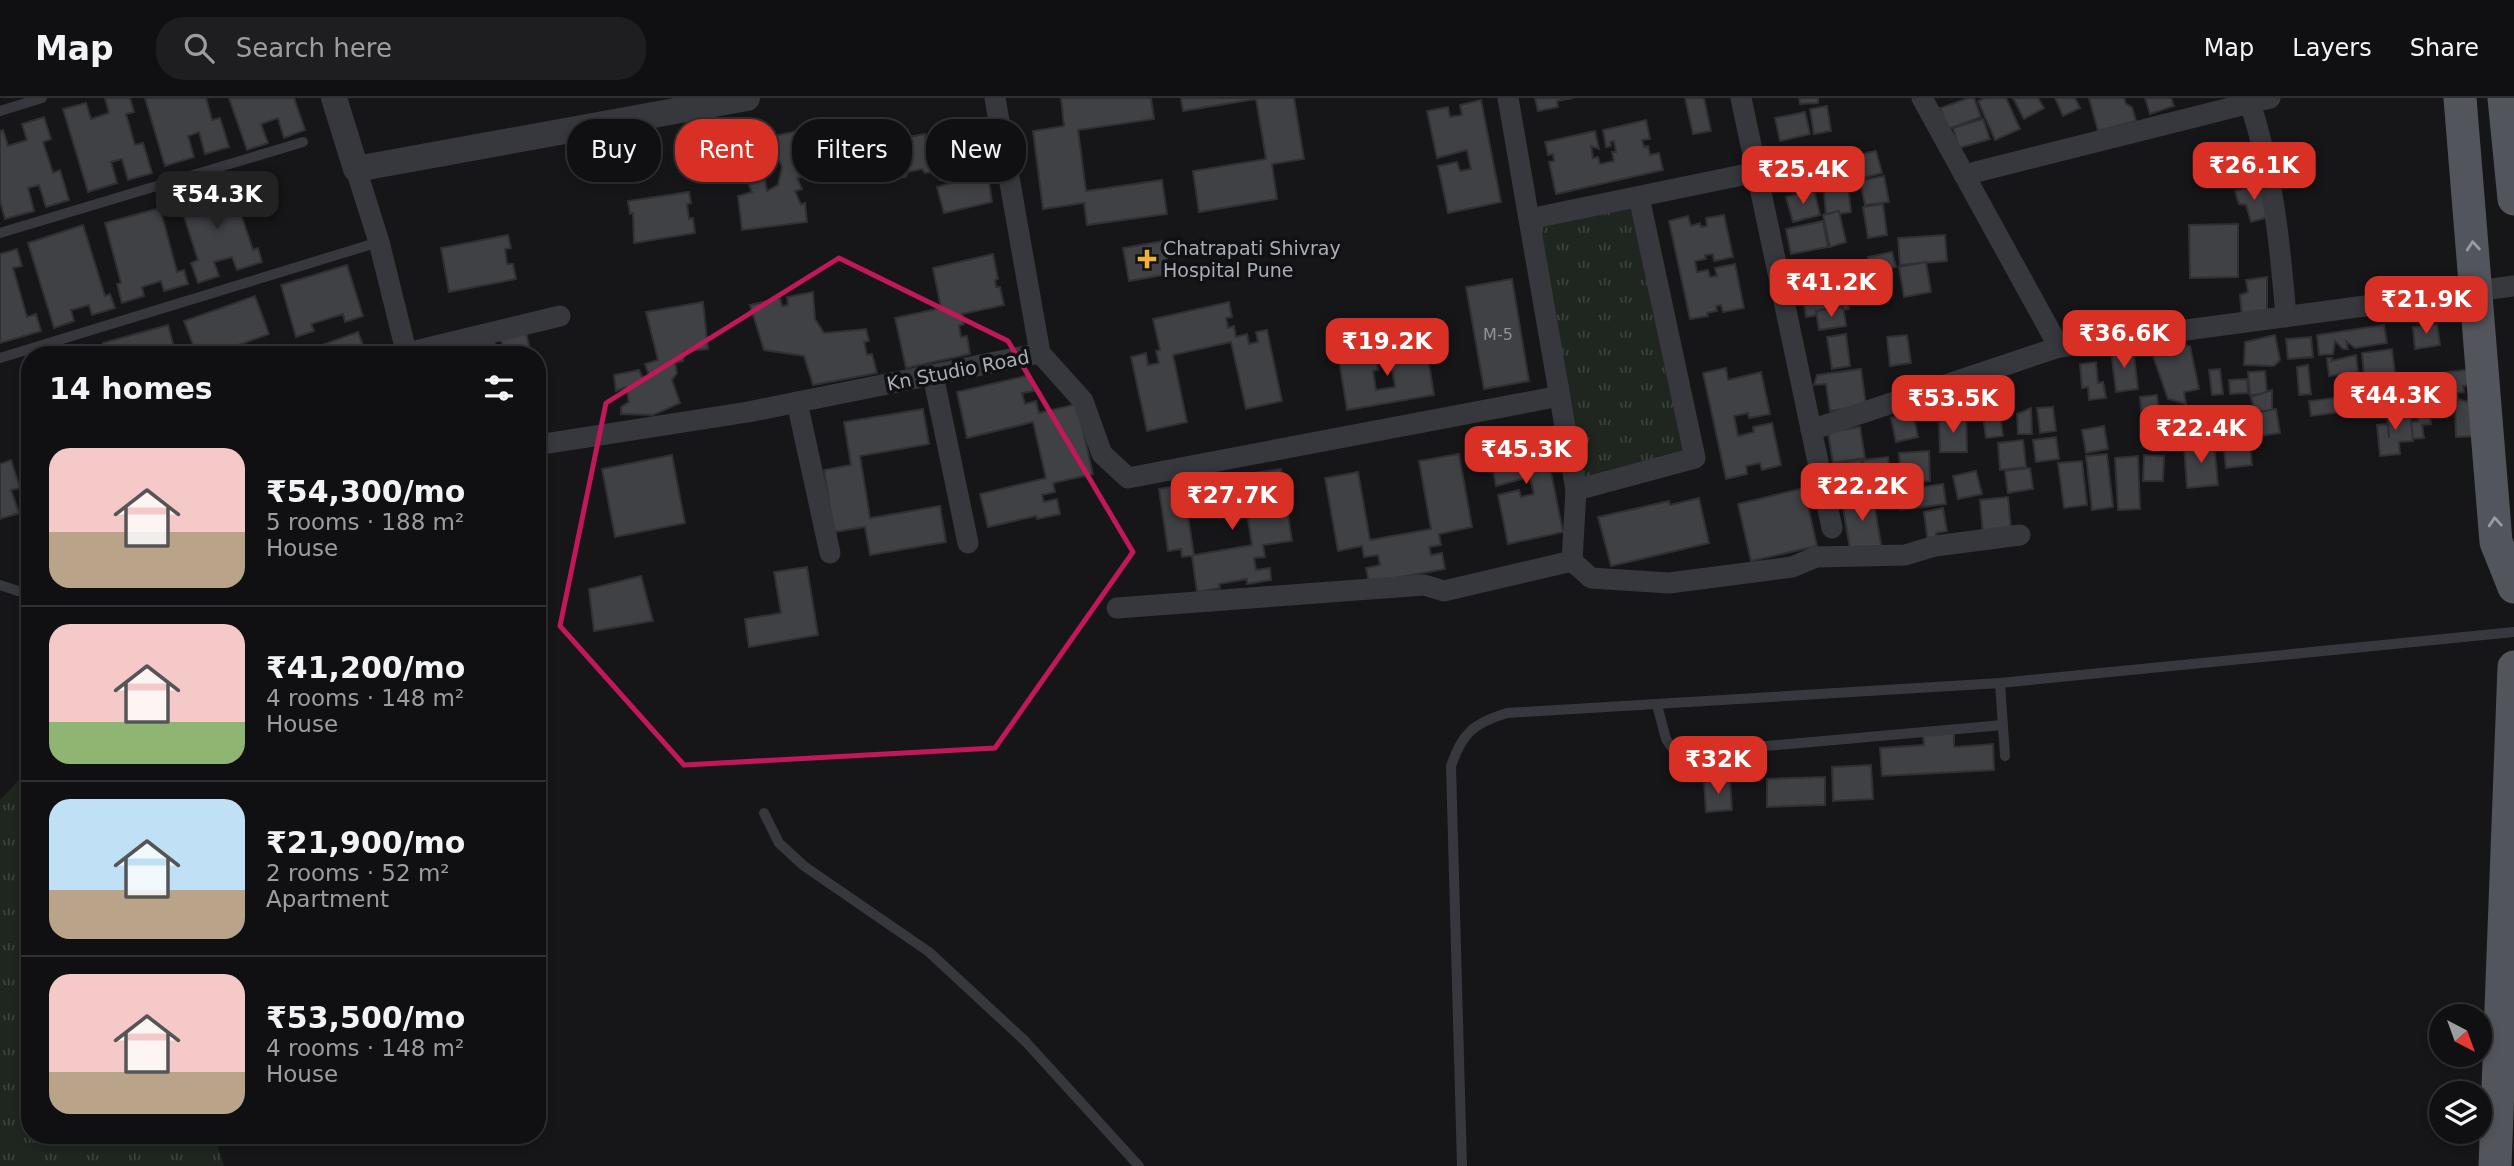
<!DOCTYPE html>
<meta charset="utf-8">
<style>
:root{--surface:#101012;--page:#1e1e20;--text:#f1f3f6;--muted:#9c9d9f;--line:#303032;--accent:#d93025}
body{margin:0;font-family:"DejaVu Sans",sans-serif;background:var(--page);color:var(--text);height:100vh;display:flex;flex-direction:column;font-size:26px;white-space:nowrap}
*{box-sizing:border-box;margin:0}
p{font-size:23px;color:var(--muted)}
.icon{flex:none;width:38px;height:38px;fill:none;stroke:currentColor;stroke-width:2;stroke-linecap:round;stroke-linejoin:round}
.map{position:relative;flex:1;overflow:hidden}
.details{position:absolute;left:21px;top:248px;width:525px;height:798px;display:flex;flex-direction:column;background:var(--surface);border-radius:28px;box-shadow:0 4px 10px #0003,0 0 0 2px var(--line)}
.details>*{flex:none}
.guide{position:absolute;left:567px;top:21px;width:665px;height:63px;display:flex;gap:14px}
.needle{width:46px;rotate:139deg}
.fabs{position:absolute;left:2429px;top:906px;display:grid;gap:14px}
.fabs a{display:grid;place-items:center;width:63px;height:63px;border-radius:50%;background:var(--surface);box-shadow:0 4px 10px #0003,0 0 0 2px var(--line);font-size:35px}
.price{position:absolute;translate:-50% -60px;padding:0 16px;border-radius:14px;background:var(--accent);color:#fff;font-size:23px;line-height:46px;filter:drop-shadow(0 2px 4px #0008)}
.price::after{content:'';position:absolute;left:50%;top:42px;width:21px;height:16px;margin-left:-10px;background:inherit;clip-path:polygon(0 0,100% 0,50% 100%)}
.price.active{background:#222;color:#fff}
ul{padding:0;list-style:none}
li{display:flex;align-items:center;gap:21px;height:175px;padding:0 28px}
li+li{border-top:2px solid var(--line)}
li span{display:grid;place-items:center;flex:none;width:196px;height:140px;border-radius:21px;color:#555}
li>.icon{margin-inline-start:auto}
span .icon{width:84px;height:84px;fill:#fffc;stroke-width:1}
li b{font-size:30px}
h2{display:flex;justify-content:space-between;align-items:center;height:84px;padding:0 28px;font-size:30px}
.pill{padding:0 24px;border-radius:28px;background:var(--surface);box-shadow:0 4px 10px #0003,0 0 0 2px var(--line);font-size:24px;line-height:63px}
.pill.active{background:var(--accent);color:#fff}
header{display:flex;align-items:center;gap:42px;box-sizing:border-box;height:98px;padding:0 35px;background:var(--surface);border-bottom:2px solid var(--line)}
header strong{font-size:33px}
nav{display:flex;gap:38px;margin-inline-start:auto;font-size:24px}
.search{width:490px;height:63px;background:var(--page);display:flex;align-items:center;gap:18px;box-sizing:border-box;padding:0 24px;border-radius:28px;color:var(--muted);font-size:26px}
.map>svg:first-child{display:block}
.grass{fill:url(#grass-tufts)}
.building{fill:#404145;stroke:#303034;stroke-width:2}
.lines{fill:none;stroke-linecap:round;stroke-linejoin:round}
.service{stroke:#37383d;stroke-width:10}
.minor{stroke:#37383d;stroke-width:21}
.tertiary{stroke:#37383d;stroke-width:26}
.primary{stroke:#53555c;stroke-width:33}
.oneway{stroke:#979ba6}
.marked{fill:none;stroke:#c2185b;stroke-width:5;stroke-linejoin:round}
.poi-dot{fill:#f2b134;stroke:#111113;stroke-width:2.5}
.labels{text-anchor:middle;dominant-baseline:central;stroke-width:7;stroke-linejoin:round;paint-order:stroke}
.number-label{font-size:16px;fill:#8e929b}
.poi-label{font-size:19px;fill:#a8adb8;stroke:#111113;text-anchor:start}
.street-label{font-size:19px;fill:#a8adb8;stroke:#111113}
</style>
<header>
<strong>Map</strong>
<div class="search"><svg class="icon" aria-label="search" viewBox="0 0 24 24"><circle cx="10" cy="10" r="6"/><path d="M15 15l6 6"/></svg>Search here</div>
<nav><a>Map</a><a>Layers</a><a>Share</a></nav>
</header>
<div class="map">
<svg width="2514" height="1068" viewBox="0 0 2514 1068">
<defs>
<pattern id="grass-tufts" width="24" height="20" patternUnits="userSpaceOnUse" patternTransform="scale(1.75)"><rect width="24" height="20" fill="#1e261f"/><path d="M3 7l-1-3M5 7V3M7 7l1-3M15 17l-1-3M17 17v-4M19 17l1-3" fill="none" stroke="#3c433d"/></pattern>
</defs>
<rect width="100%" height="100%" fill="#161618"/>
<!-- grass -->
<g class="grass">
<polygon points="1639,99 1695,360 1576,392 1529,121"/>
<polygon points="30,670 30,1038 214,1038 224,1068 0,1068 0,702"/>
</g>
<!-- building -->
<g class="building">
<polygon points="105,0 130,0 134,14 126,16 135,47 143,45 152,75 128,82 122,61 111,64 117,85 88,94 63,11 86,5 91,21 109,15"/>
<polygon points="145,0 206,0 212,22 220,20 229,49 205,56 199,34 188,38 194,59 165,68"/>
<polygon points="229,0 294,0 305,32 284,40 278,20 261,26 268,45 247,52"/>
<polygon points="1061,0 1151,0 1154,21 1078,32 1086,93 1162,82 1167,116 1087,127 1084,105 1043,111 1033,33 1064,28"/>
<polygon points="1181,0 1294,0 1304,61 1272,66 1277,101 1199,114 1193,73 1266,61 1256,1 1183,13"/>
<polygon points="1535,0 1573,0 1557,3 1558,9 1538,13"/>
<polygon points="1685,0 1704,0 1711,33 1693,36"/>
<polygon points="1799,0 1818,0 1818,5 1800,6"/>
<polygon points="1969,0 1974,0 1981,19 1948,31 1940,10"/>
<polygon points="1985,0 2006,0 2020,31 1995,42 1978,3"/>
<polygon points="2013,0 2038,0 2044,10 2024,21"/>
<polygon points="2055,0 2075,0 2080,10 2063,18"/>
<polygon points="2089,0 2124,0 2126,6 2132,9 2136,23 2098,33"/>
<polygon points="2145,0 2171,0 2174,8 2150,16"/>
<polygon points="1481,2 1501,104 1448,115 1438,68 1457,64 1460,73 1471,71 1467,52 1437,60 1427,13 1448,9 1450,19 1462,17 1460,7"/>
<polygon points="1827,8 1831,33 1814,36 1810,11"/>
<polygon points="1805,14 1810,36 1780,43 1775,20"/>
<polygon points="44,19 51,41 43,44 53,75 60,72 69,102 46,109 39,87 28,90 34,113 5,121 0,103 0,33 3,32 8,48 27,42 22,26"/>
<polygon points="1983,21 1990,41 1959,50 1953,30"/>
<polygon points="1646,22 1650,41 1642,42 1644,49 1648,48 1650,57 1659,55 1663,72 1556,96 1549,64 1554,63 1553,56 1548,57 1545,44 1595,33 1599,51 1591,48 1593,60 1598,59 1600,66 1614,63 1612,54 1616,54 1614,43 1610,44 1611,48 1606,49 1603,32"/>
<polygon points="829,26 835,55 842,55 843,71 797,80 802,91 795,93 801,107 805,105 807,124 742,132 738,98 752,94 749,87 765,82 767,93 778,87 782,69 770,39"/>
<polygon points="925,36 926,45 936,44 939,53 980,42 986,73 974,75 975,80 988,77 992,104 944,115 937,89 952,85 949,80 940,82 932,74 925,75 922,71 908,74 906,79 895,80 883,48 906,46 904,40"/>
<polygon points="2224,46 2234,70 2209,81 2202,66 2209,64 2209,53"/>
<polygon points="1876,53 1882,75 1859,81 1853,58"/>
<polygon points="1847,63 1851,84 1823,89 1819,68"/>
<polygon points="1884,78 1889,104 1865,107 1860,83"/>
<polygon points="230,83 253,152 258,150 262,164 237,172 232,159 214,164 219,178 198,185 191,165 198,162 178,100"/>
<polygon points="2264,86 2269,119 2251,124 2246,107 2239,106 2235,93"/>
<polygon points="1848,90 1851,114 1826,118 1824,93"/>
<polygon points="1814,92 1820,117 1793,124 1786,99"/>
<polygon points="689,94 691,105 687,106 689,121 693,120 695,135 634,145 633,115 630,116 628,103"/>
<polygon points="1883,106 1887,137 1868,140 1863,109"/>
<polygon points="160,110 177,174 184,172 188,186 164,193 161,183 142,189 144,198 122,205 117,186 121,185 105,125"/>
<polygon points="1839,113 1846,144 1830,149 1823,117"/>
<polygon points="1724,117 1733,159 1714,163 1713,156 1705,157 1706,161 1695,163 1697,174 1708,172 1710,179 1717,178 1715,170 1735,166 1744,210 1723,214 1721,207 1716,208 1717,213 1707,215 1708,218 1690,221 1669,123 1688,118 1691,128 1700,125 1701,129 1707,128 1706,120"/>
<polygon points="1823,123 1828,149 1791,156 1786,131"/>
<polygon points="2238,126 2238,179 2190,180 2189,127"/>
<polygon points="83,127 105,198 110,196 115,210 92,217 89,207 71,212 74,223 54,230 28,145"/>
<polygon points="508,137 511,150 505,151 507,166 513,166 516,181 449,194 441,150"/>
<polygon points="1945,137 1947,163 1900,167 1898,140"/>
<polygon points="1164,143 1170,176 1129,183 1123,150"/>
<polygon points="17,151 22,168 13,170 27,219 36,216 41,233 0,245 0,156"/>
<polygon points="1892,154 1896,169 1872,174 1868,159"/>
<polygon points="993,156 998,181 995,182 996,189 1000,189 1004,207 962,216 964,226 959,228 961,239 967,238 970,256 906,270 895,220 941,210 933,170"/>
<polygon points="1926,164 1931,194 1904,199 1899,169"/>
<polygon points="347,167 363,218 345,224 343,216 311,226 314,233 296,239 281,187"/>
<polygon points="2267,179 2267,218 2242,219 2240,197 2248,194 2246,182"/>
<polygon points="1512,181 1529,283 1484,291 1466,189"/>
<polygon points="1845,185 1849,211 1806,219 1802,193"/>
<polygon points="813,194 815,221 824,235 866,231 869,243 864,244 867,257 872,256 877,275 813,287 804,258 764,252 750,207 780,200 782,208 788,207 787,199"/>
<polygon points="255,198 269,236 210,257 197,257 184,223"/>
<polygon points="703,204 708,251 685,253 683,263 675,265 677,275 672,282 680,305 653,317 621,316 621,309 629,304 626,289 616,293 614,277 639,272 642,279 649,278 645,266 658,262 646,214"/>
<polygon points="1229,204 1232,219 1226,220 1228,230 1234,228 1236,239 1247,236 1249,246 1258,244 1256,234 1267,232 1282,303 1246,311 1231,244 1173,257 1187,324 1147,333 1131,259 1146,255 1148,267 1159,265 1156,253 1160,252 1153,221"/>
<polygon points="1843,209 1846,228 1819,232 1816,213"/>
<polygon points="2437,226 2440,247 2415,251 2413,229"/>
<polygon points="168,227 176,257 106,257 103,245"/>
<polygon points="2384,227 2387,245 2355,250 2346,243 2348,251 2343,251 2335,243 2333,256 2319,257 2317,237"/>
<polygon points="358,234 365,253 369,252 371,257 319,257 316,249"/>
<polygon points="526,235 530,251 525,252 526,257 469,257 467,250 494,243 496,250 503,248 501,242"/>
<polygon points="1846,236 1850,268 1832,271 1827,239"/>
<polygon points="1907,237 1911,265 1890,268 1887,239"/>
<polygon points="2275,237 2280,262 2274,268 2244,267 2245,244"/>
<polygon points="2311,239 2313,259 2288,261 2286,241"/>
<polygon points="2176,246 2190,248 2199,291 2184,294 2186,306 2168,301 2152,255"/>
<polygon points="1426,247 1434,297 1347,312 1339,262 1375,256 1378,272 1373,273 1376,292 1395,289 1392,271 1387,272 1384,254"/>
<polygon points="2133,249 2138,291 2116,294 2111,252"/>
<polygon points="2392,251 2396,284 2365,287 2362,255"/>
<polygon points="2356,257 2358,274 2329,278 2327,260 2332,260 2331,263"/>
<polygon points="2096,264 2098,285 2103,284 2106,300 2089,302 2088,289 2082,290 2080,266"/>
<polygon points="2308,267 2311,296 2299,297 2297,269"/>
<polygon points="1726,270 1728,282 1761,274 1770,316 1749,320 1748,315 1734,318 1738,338 1754,334 1753,329 1772,325 1781,367 1762,372 1760,365 1746,368 1747,376 1726,381 1703,275"/>
<polygon points="2481,270 2483,286 2463,288 2464,294 2457,295 2458,301 2437,303 2435,287 2440,275"/>
<polygon points="1861,271 1866,307 1830,313 1826,286 1814,287 1817,277"/>
<polygon points="2220,271 2223,296 2212,297 2209,272"/>
<polygon points="2265,273 2267,296 2250,297 2248,274"/>
<polygon points="2432,275 2434,303 2411,305 2409,282 2416,282 2416,277"/>
<polygon points="1030,277 1034,293 1022,295 1025,306 1036,303 1039,315 1077,306 1093,376 1053,385 1055,394 1042,397 1044,404 1057,401 1060,416 1037,421 1036,418 988,429 980,396 1046,380 1033,324 967,340 957,294"/>
<polygon points="2247,281 2248,295 2230,296 2229,282"/>
<polygon points="2272,292 2272,313 2255,313 2251,299"/>
<polygon points="2157,297 2160,321 2142,323 2140,299"/>
<polygon points="2469,297 2476,338 2456,339 2455,311 2458,301 2467,304"/>
<polygon points="2349,298 2351,313 2311,318 2309,303"/>
<polygon points="2429,308 2431,326 2422,327 2424,340 2409,341 2408,324 2418,323 2416,309"/>
<polygon points="1999,309 2003,338 1986,340 1982,311"/>
<polygon points="2053,309 2056,333 2040,335 2037,310"/>
<polygon points="2031,310 2032,336 2018,336 2017,316"/>
<polygon points="923,311 929,346 860,358 870,420 940,408 946,444 870,457 865,429 834,434 824,372 851,367 844,324"/>
<polygon points="2276,311 2280,335 2254,339 2250,316"/>
<polygon points="2410,312 2413,343 2399,344 2400,356 2380,358 2377,327 2388,326 2389,340 2387,314"/>
<polygon points="2251,313 2252,340 2226,342 2225,334 2212,335 2210,316"/>
<polygon points="1913,315 1918,339 1896,344 1891,320"/>
<polygon points="1966,319 1967,354 1940,354 1939,320"/>
<polygon points="2158,322 2160,348 2143,349 2141,324"/>
<polygon points="2104,328 2108,351 2086,355 2082,332"/>
<polygon points="1860,329 1865,360 1833,365 1828,334"/>
<polygon points="1542,330 1563,434 1508,446 1498,397 1519,392 1521,399 1534,396 1530,379 1496,388 1487,342"/>
<polygon points="2056,339 2059,361 2036,364 2033,342"/>
<polygon points="2249,340 2252,367 2226,370 2223,343"/>
<polygon points="2023,342 2026,369 2000,372 1998,345"/>
<polygon points="2214,345 2218,387 2187,390 2184,347"/>
<polygon points="1929,353 1930,383 1901,385 1899,355"/>
<polygon points="1459,356 1472,429 1439,436 1441,447 1429,449 1431,457 1442,455 1445,471 1369,485 1366,470 1380,467 1378,457 1364,459 1362,448 1338,453 1325,380 1358,374 1370,442 1431,431 1419,363"/>
<polygon points="2107,356 2113,409 2092,412 2086,358"/>
<polygon points="672,357 685,425 615,439 602,371"/>
<polygon points="2144,357 2164,358 2163,383 2143,383"/>
<polygon points="2138,358 2140,411 2118,412 2115,360"/>
<polygon points="1888,359 1891,382 1865,386 1863,362"/>
<polygon points="11,362 20,390 11,392 19,415 0,421 0,366"/>
<polygon points="1861,362 1864,385 1837,389 1835,366"/>
<polygon points="2082,363 2087,407 2064,410 2058,365"/>
<polygon points="2030,370 2033,391 2008,395 2005,373"/>
<polygon points="1281,371 1292,443 1263,447 1265,459 1254,460 1256,472 1270,470 1271,482 1247,486 1247,481 1219,486 1220,490 1197,494 1192,458 1182,459 1181,451 1168,453 1159,391 1183,387 1194,457 1252,447 1241,377"/>
<polygon points="1976,373 1982,396 1958,401 1953,378"/>
<polygon points="1943,386 1946,406 1900,412 1898,392"/>
<polygon points="1804,390 1817,448 1751,463 1738,406"/>
<polygon points="1872,393 1882,452 1851,457 1841,398"/>
<polygon points="2008,399 2011,432 1983,435 1980,402"/>
<polygon points="1699,400 1709,445 1611,468 1598,419 1669,403 1670,407"/>
<polygon points="1943,410 1947,433 1936,435 1937,444 1928,445 1924,414"/>
<polygon points="807,469 818,537 749,549 745,521 781,515 774,474"/>
<polygon points="641,478 653,523 594,533 589,491"/>
<polygon points="1954,633 1954,649 1993,646 1994,672 1882,678 1880,650 1924,647 1923,635"/>
<polygon points="1871,667 1873,701 1833,703 1832,669"/>
<polygon points="1825,679 1825,707 1767,709 1767,681"/>
<polygon points="1730,682 1732,712 1706,714 1704,683"/>
</g>
<g class="lines">
<!-- service -->
<g class="service">
<polyline points="0,13 42,0"/>
<polyline points="0,135 303,44"/>
<polyline points="0,260 379,144"/>
<polyline points="0,487 18,493 30,493"/>
<polyline points="2000,585 2005,658"/>
<polyline points="1657,607 1666,641 1676,656 2003,627"/>
<polyline points="764,715 779,745 804,768 929,854 1025,943 1139,1068"/>
<path d="M 1462,1068 L 1451,668 C 1462,635 1474,625 1507,615 L 2000,585 L 2514,534"/>
</g>
<!-- minor -->
<g class="minor">
<polyline points="995,0 1040,255"/>
<polyline points="1508,0 1576,392 1572,463"/>
<polyline points="1741,0 1832,430"/>
<polyline points="1922,0 2059,249 2514,188"/>
<path d="M 2250,5 C 2273,75 2280,146 2286,219"/>
<polyline points="356,71 379,144 407,257"/>
<polyline points="1964,77 2270,0"/>
<polyline points="1529,121 1757,74"/>
<polyline points="407,255 560,218"/>
<polyline points="1040,255 1083,303 1102,356 1128,380 1560,298"/>
<polyline points="933,277 968,445"/>
<polyline points="797,304 830,455"/>
<polyline points="1811,332 2059,249"/>
<polyline points="537,347 748,314 1040,255"/>
<polyline points="1576,392 1695,360 1639,99"/>
<polyline points="1572,463 1591,480 1669,485 1792,469 1816,459 1905,457 1935,448 2020,437"/>
<polyline points="1117,510 1424,487 1444,493 1572,463"/>
</g>
<!-- tertiary -->
<polyline class="tertiary" points="334,0 356,71 747,0"/>
<!-- primary -->
<g class="primary">
<polyline points="2460,0 2496,444 2514,489"/>
<polyline points="2504,0 2514,101"/>
<polyline points="2495,1068 2514,569"/>
</g>
</g>
<!-- one-way arrows -->
<defs><path id="oneway-chevron" d="M-2-3.5L2.5 0L-2 3.5" fill="none" stroke-width="1.6" stroke-linecap="round" stroke-linejoin="round" transform="scale(1.75)"/></defs>
<g class="oneway">
<use href="#oneway-chevron" transform="translate(2473 148) rotate(-95)"/>
<use href="#oneway-chevron" transform="translate(2495 424) rotate(-94)"/>
</g>
<!-- marked area -->
<path class="marked" d="M 839,160 L 1008,243 L 1133,454 L 995,650 L 684,667 L 560,528 L 606,305 Z"/>
<!-- markers -->
<path class="poi-dot" d="M1143.5 150.5h7v7h7v7h-7v7h-7v-7h-7v-7h7z"/>
<g class="labels">
<!-- number labels -->
<g class="number-label">
<text x="1498" y="236">M-5</text>
</g>
<!-- poi labels -->
<g class="poi-label">
<text x="1163" y="150">Chatrapati Shivray<tspan x="1163" dy="22">Hospital Pune</tspan></text>
</g>
<!-- street labels -->
<g class="street-label">
<text transform="translate(958 272) rotate(-11)">Kn Studio Road</text>
</g>
</g>
</svg>
<div class="fabs">
<a><svg class="needle" viewBox="-14 -14 28 28"><path d="M0-13l5 13h-10z" fill="#e53935"/><path d="M0 13l5-13h-10z" fill="#9c9d9f"/></svg></a>
<a><svg class="icon" aria-label="layers" viewBox="0 0 24 24"><path d="M12 4l9 5-9 5-9-5zM3 14l9 5 9-5"/></svg></a>
</div>
<b class="price" style="left:2254px;top:104px">₹26.1K</b>
<b class="price" style="left:1803px;top:108px">₹25.4K</b>
<b class="price active" style="left:217px;top:133px">₹54.3K</b>
<b class="price" style="left:1831px;top:221px">₹41.2K</b>
<b class="price" style="left:2426px;top:238px">₹21.9K</b>
<b class="price" style="left:2124px;top:272px">₹36.6K</b>
<b class="price" style="left:1387px;top:280px">₹19.2K</b>
<b class="price" style="left:2395px;top:334px">₹44.3K</b>
<b class="price" style="left:1953px;top:337px">₹53.5K</b>
<b class="price" style="left:2201px;top:367px">₹22.4K</b>
<b class="price" style="left:1526px;top:388px">₹45.3K</b>
<b class="price" style="left:1862px;top:425px">₹22.2K</b>
<b class="price" style="left:1232px;top:434px">₹27.7K</b>
<b class="price" style="left:1718px;top:698px">₹32K</b>
<div class="guide">
<a class="pill">Buy</a>
<a class="pill active">Rent</a>
<a class="pill">Filters</a>
<a class="pill">New</a>
</div>
<section class="details">
<h2>14 homes<svg class="icon" aria-label="filters" viewBox="0 0 24 24"><path d="M4 7h16M4 17h16"/><circle cx="9" cy="7" r="2"/><circle cx="15" cy="17" r="2"/></svg></h2>
<ul>
<li><span style="background:linear-gradient(#f6c9c9 60%,#b9a48a 0)"><svg class="icon" aria-label="home" viewBox="0 0 24 24"><path d="M3 11l9-7 9 7M6 9v11h12V9"/></svg></span><div><b>₹54,300/mo</b><p>5 rooms · 188 m²</p><p>House</p></div></li>
<li><span style="background:linear-gradient(#f6c9c9 70%,#8fb573 0)"><svg class="icon" aria-label="home" viewBox="0 0 24 24"><path d="M3 11l9-7 9 7M6 9v11h12V9"/></svg></span><div><b>₹41,200/mo</b><p>4 rooms · 148 m²</p><p>House</p></div></li>
<li><span style="background:linear-gradient(#bfe0f5 65%,#b9a48a 0)"><svg class="icon" aria-label="home" viewBox="0 0 24 24"><path d="M3 11l9-7 9 7M6 9v11h12V9"/></svg></span><div><b>₹21,900/mo</b><p>2 rooms · 52 m²</p><p>Apartment</p></div></li>
<li><span style="background:linear-gradient(#f6c9c9 70%,#b9a48a 0)"><svg class="icon" aria-label="home" viewBox="0 0 24 24"><path d="M3 11l9-7 9 7M6 9v11h12V9"/></svg></span><div><b>₹53,500/mo</b><p>4 rooms · 148 m²</p><p>House</p></div></li>
</ul>
</section>
</div>
